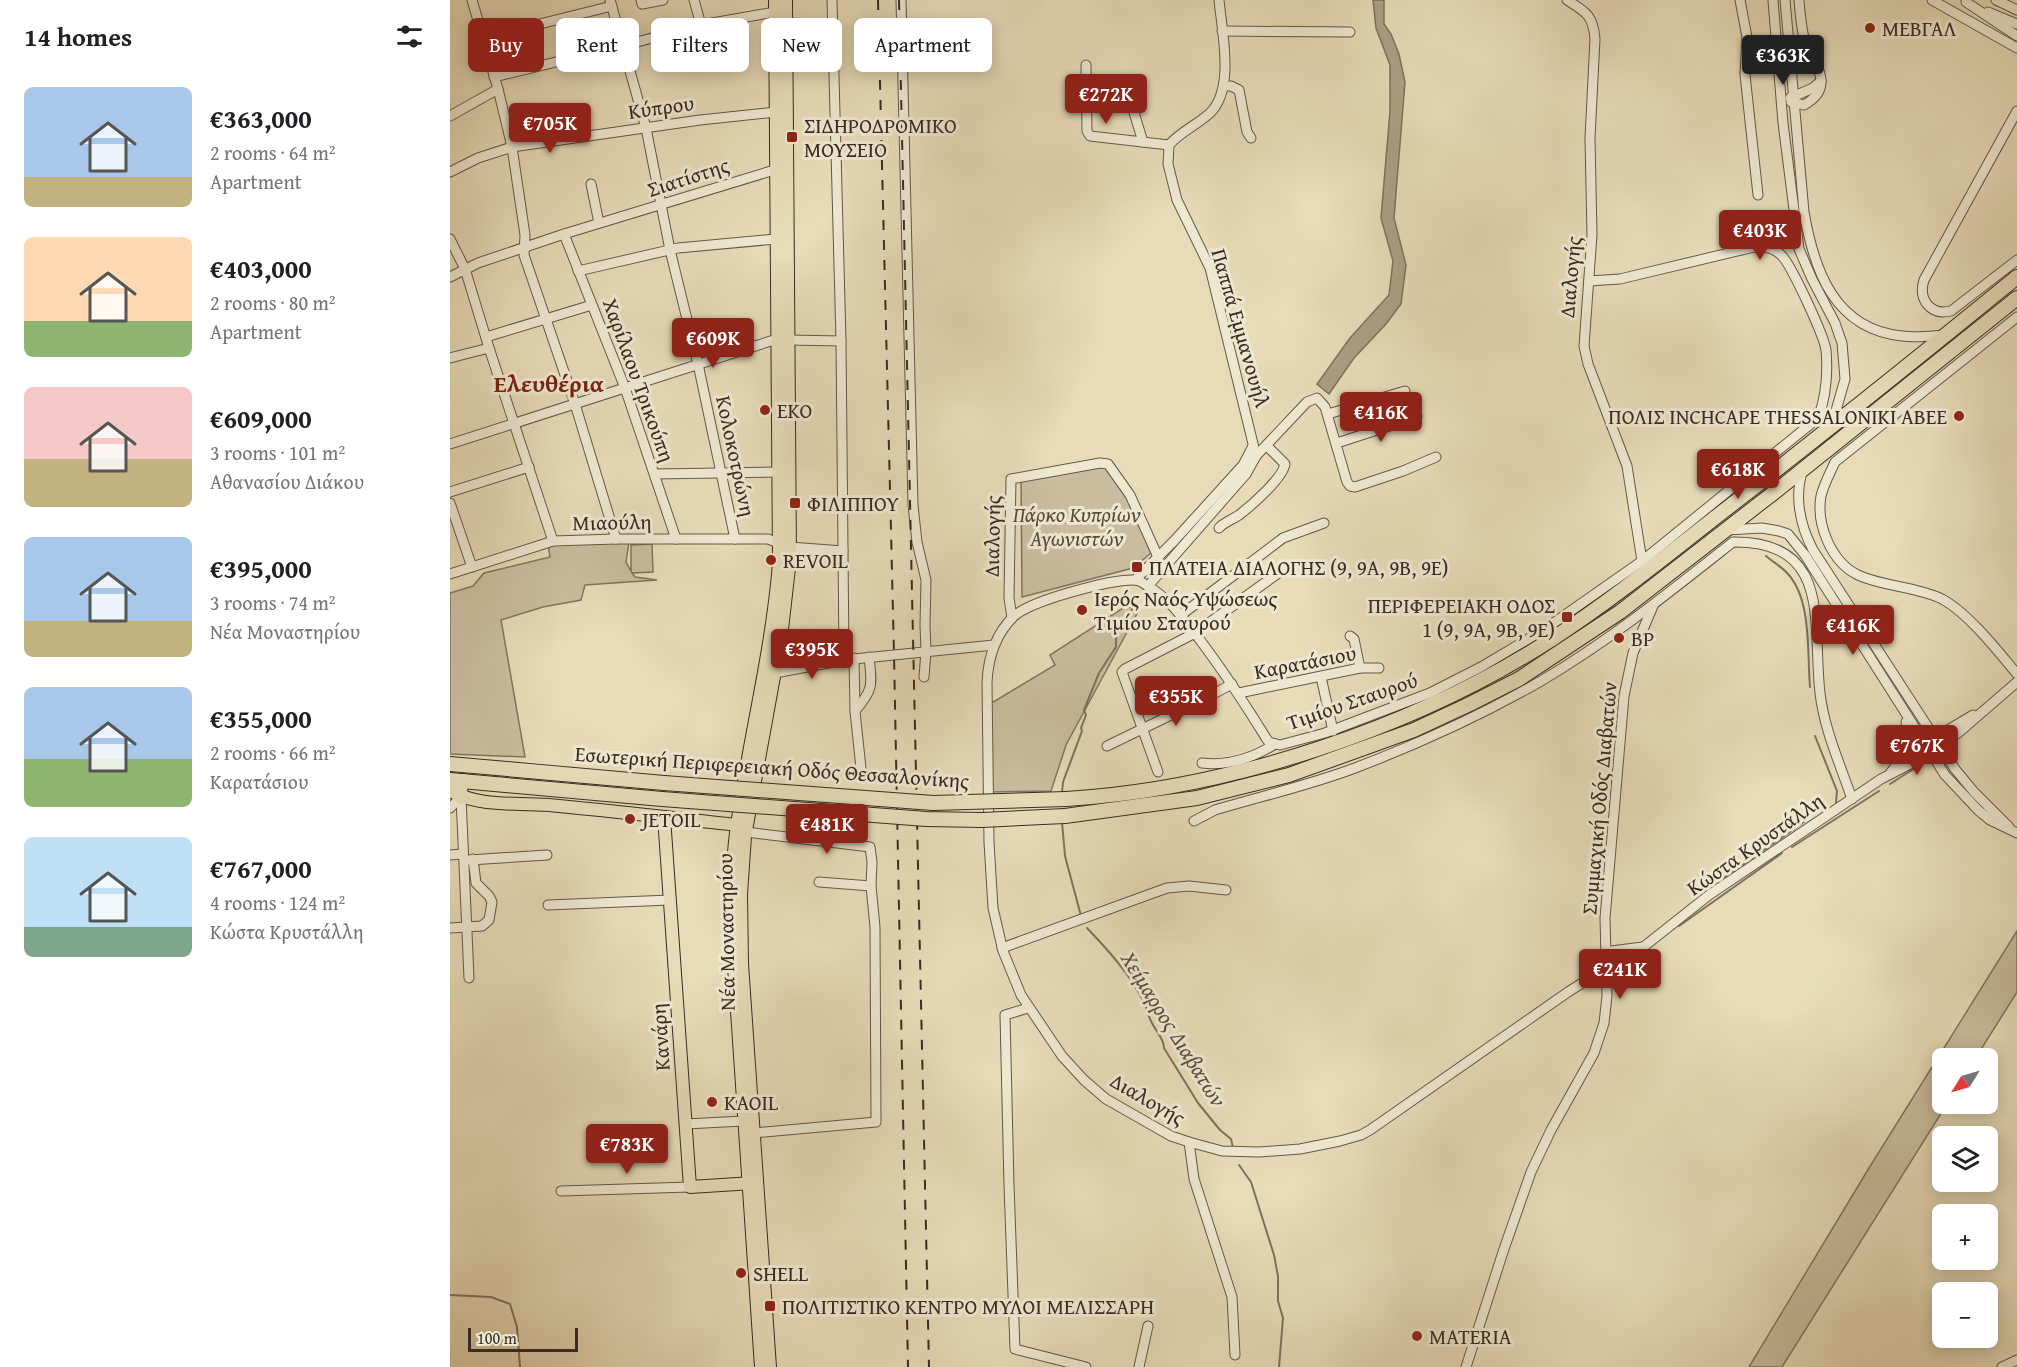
<!DOCTYPE html>
<meta charset="utf-8">
<style>
:root{--surface:#fff;--page:#f6f6f6;--text:#202124;--muted:#757577;--accent:#8f2418}
body{margin:0;font-family:"Gentium Book Plus",serif;background:var(--page);color:var(--text);height:100vh;display:flex;flex-direction:column;font-size:22px;white-space:nowrap}
*{box-sizing:border-box;margin:0}
p{font-size:20px;color:var(--muted)}
.icon{flex:none;width:33px;height:33px;fill:none;stroke:currentColor;stroke-width:2;stroke-linecap:round;stroke-linejoin:round}
.map{position:relative;flex:1;overflow:hidden}
.drawer{display:flex;flex-direction:column;background:var(--surface);width:450px}
.drawer>*{flex:none}
.guide{position:absolute;left:18px;top:18px;width:570px;height:54px;display:flex;gap:12px}
.needle{width:39px;rotate:233deg}
.fabs{position:absolute;left:1482px;top:1048px;display:grid;gap:12px}
.fabs a{display:grid;place-items:center;width:66px;height:66px;border-radius:9px;background:var(--surface);box-shadow:0 3px 15px #0003;font-size:30px}
.scale{position:absolute;left:18px;bottom:15px;width:110px;box-sizing:border-box;padding-left:6px;border:3px solid #3a2b23;border-top:0;font-size:16px;line-height:21px;white-space:nowrap;color:#3a2b23;-webkit-text-stroke:4px #efe8d1;paint-order:stroke}
.price{position:absolute;translate:-50% -51px;padding:0 14px;border-radius:6px;background:var(--accent);color:#fff;font-size:20px;line-height:39px;filter:drop-shadow(0 2px 3px #0008)}
.price::after{content:'';position:absolute;left:50%;top:36px;width:18px;height:14px;margin-left:-9px;background:inherit;clip-path:polygon(0 0,100% 0,50% 100%)}
.price.on{background:#222;color:#fff}
ul{padding:0;list-style:none}
li{display:flex;align-items:center;gap:18px;height:150px;padding:0 24px}
li span{display:grid;place-items:center;flex:none;width:168px;height:120px;border-radius:9px;color:#555}
li>.icon{margin-inline-start:auto}
span .icon{width:72px;height:72px;fill:#fffc;stroke-width:1}
li b{font-size:26px}
h2{display:flex;justify-content:space-between;align-items:center;height:72px;padding:0 24px;font-size:26px}
.chip{padding:0 21px;border-radius:9px;background:var(--surface);box-shadow:0 3px 15px #0003;font-size:21px;line-height:54px}
.chip.on{background:var(--accent);color:#fff}
main{display:flex;flex:1;min-height:0}
.map>svg:first-child{display:block}
.green{fill:#cabd9f;stroke:#827461;stroke-width:1.5}
.water{fill:#ac9f85;stroke:#7e715e;stroke-width:1.5}
.lines{fill:none;stroke-linecap:round;stroke-linejoin:round}
.stream{stroke:#7e715e;stroke-width:2}
.minor-casing{stroke:#655748;stroke-width:11}
.major-casing{stroke:#3a2b23;stroke-width:14}
.highway-casing{stroke:#3a2b23;stroke-width:16}
.minor{stroke:#efe8d1;stroke-width:9}
.major{stroke:#e7dbb8;stroke-width:12}
.highway{stroke:#e7dbb8;stroke-width:14}
.rail{stroke:#3a2b23;stroke-width:2;stroke-dasharray:10 10;stroke-linecap:butt}
.highway-bridge-casing{stroke:#3a2b23;stroke-width:16;stroke-linecap:butt}
.highway-bridge{stroke:#e7dbb8;stroke-width:14}
.poi-dot{fill:#8f2418;stroke:#efe8d1;stroke-width:2}
.labels{text-anchor:middle;dominant-baseline:central;stroke-width:6;stroke-linejoin:round;paint-order:stroke}
.poi-label{font-size:21px;fill:#3a2b23;stroke:#efe8d1;text-anchor:start}
.street-label{font-size:21px;fill:#3a2b23;stroke:#efe8d1}
.park-label{font-size:21px;font-style:italic;fill:#57483c;stroke:#efe8d1}
.water-label{font-size:22px;font-style:italic;fill:#5c4e40;stroke:#efe8d1}
.quarter-label{font-size:24px;font-weight:bold;fill:#7a1f14;stroke:#efe8d1}
</style>
<main>
<section class="drawer">
<h2>14 homes<svg class="icon" aria-label="filters" viewBox="0 0 24 24"><path d="M4 7h16M4 17h16"/><circle cx="9" cy="7" r="2"/><circle cx="15" cy="17" r="2"/></svg></h2>
<ul>
<li><span style="background:linear-gradient(#a9c7e8 75%,#c2b280 0)"><svg class="icon" aria-label="home" viewBox="0 0 24 24"><path d="M3 11l9-7 9 7M6 9v11h12V9"/></svg></span><div><b>€363,000</b><p>2 rooms · 64 m²</p><p>Apartment</p></div></li>
<li><span style="background:linear-gradient(#ffd9b3 70%,#8fb573 0)"><svg class="icon" aria-label="home" viewBox="0 0 24 24"><path d="M3 11l9-7 9 7M6 9v11h12V9"/></svg></span><div><b>€403,000</b><p>2 rooms · 80 m²</p><p>Apartment</p></div></li>
<li><span style="background:linear-gradient(#f6c9c9 60%,#c2b280 0)"><svg class="icon" aria-label="home" viewBox="0 0 24 24"><path d="M3 11l9-7 9 7M6 9v11h12V9"/></svg></span><div><b>€609,000</b><p>3 rooms · 101 m²</p><p>Αθανασίου Διάκου</p></div></li>
<li><span style="background:linear-gradient(#a9c7e8 70%,#c2b280 0)"><svg class="icon" aria-label="home" viewBox="0 0 24 24"><path d="M3 11l9-7 9 7M6 9v11h12V9"/></svg></span><div><b>€395,000</b><p>3 rooms · 74 m²</p><p>Νέα Μοναστηρίου</p></div></li>
<li><span style="background:linear-gradient(#a9c7e8 60%,#8fb573 0)"><svg class="icon" aria-label="home" viewBox="0 0 24 24"><path d="M3 11l9-7 9 7M6 9v11h12V9"/></svg></span><div><b>€355,000</b><p>2 rooms · 66 m²</p><p>Καρατάσιου</p></div></li>
<li><span style="background:linear-gradient(#bfe0f5 75%,#7fa58c 0)"><svg class="icon" aria-label="home" viewBox="0 0 24 24"><path d="M3 11l9-7 9 7M6 9v11h12V9"/></svg></span><div><b>€767,000</b><p>4 rooms · 124 m²</p><p>Κώστα Κρυστάλλη</p></div></li>
</ul>
</section>
<div class="map">
<svg width="1567" height="1367" viewBox="0 0 1567 1367">
<rect width="100%" height="100%" fill="#e7dbb8"/>
<filter id="stains"><feTurbulence type="fractalNoise" baseFrequency=".00333" numOctaves="4"/><feColorMatrix values="0 0 0 0 .2 0 0 0 0 .09 0 0 0 0 .02 0 0 0 .5 -.17"/></filter>
<radialGradient id="worn" r=".72"><stop offset=".6" stop-color="#630" stop-opacity="0"/><stop offset="1" stop-color="#630" stop-opacity=".3"/></radialGradient>
<!-- green -->
<g class="green">
<polygon points="657,466 683,505 701,553 683,568 572,597 571,481"/>
<polygon points="179,542 176,562 181,571 181,545 202,544 203,572 182,573 185,577 207,580 135,585 131,600 93,607 51,620 75,757 0,754 0,593 23,586 34,573 100,557 98,544"/>
<polygon points="676,606 689,610 616,745 601,791 538,792 535,707 605,665 600,655"/>
<polygon points="1567,931 1567,992 1525,1059 1492,1059 1492,1104 1497,1104 1332,1367 1299,1367 1419,1168"/>
</g>
<!-- water -->
<polygon class="water" points="923,0 934,0 934,24 941,34 949,54 955,82 944,218 956,265 951,304 936,324 904,358 879,394 867,384 900,338 939,295 943,261 931,218 940,111 940,65 926,28"/>
<g class="lines">
<!-- stream -->
<g class="stream">
<path d="M 1316,556 C 1323,562 1332,567 1338,574 C 1362,600 1357,654 1360,687"/>
<polyline points="1365,736 1387,791 1386,802"/>
<polyline points="1440,784 1465,768"/>
<polyline points="612,793 613,782 632,731 631,728 636,715 634,710 649,673 666,647 666,638 678,619 684,605"/>
<polyline points="612,822 615,856 631,916"/>
<polyline points="1342,847 1429,791"/>
<polyline points="1271,880 1354,822"/>
<polyline points="1229,926 1332,853"/>
<path d="M 637,928 C 658,950 680,974 694,1002 C 697,1009 698,1016 702,1023 C 706,1032 714,1038 714,1048 L 748,1103 L 770,1130 L 781,1139 L 783,1148"/>
<polyline points="789,1165 801,1182 824,1255 828,1276 828,1301 833,1318 829,1367"/>
<polyline points="0,1295 41,1297 60,1304 67,1327 70,1367"/>
</g>
<!-- minor casing -->
<g class="minor-casing">
<g id="minor">
<polyline points="22,0 48,89 62,147 75,235 74,255 125,404 166,539"/>
<polyline points="160,0 196,128 220,250 248,364 285,539"/>
<polyline points="191,0 192,4 213,0"/>
<polyline points="244,0 251,25"/>
<polyline points="382,0 391,341 393,551"/>
<polyline points="451,0 463,505 467,542 476,580 475,625 476,651 474,677"/>
<path d="M 1117,0 C 1136,12 1143,15 1145,39 L 1140,138 L 1142,235 L 1134,346 L 1138,364 L 1177,466 L 1192,561"/>
<polyline points="1290,0 1297,37 1295,75 1308,195"/>
<polyline points="1323,0 1333,123 1349,249 1362,279 1385,323 1392,343 1395,379 1385,414 1378,426"/>
<path d="M 1335,0 L 1354,212 C 1364,270 1384,329 1452,336 C 1466,338 1480,336 1494,335"/>
<polyline points="1482,0 1567,48"/>
<polyline points="1546,0 1567,10"/>
<polyline points="1516,2 1567,36"/>
<polyline points="1538,12 1567,24"/>
<polyline points="772,31 900,32"/>
<polyline points="33,38 162,6"/>
<polyline points="337,47 383,45"/>
<polyline points="636,65 637,131 640,136 719,145"/>
<polyline points="44,77 172,46 251,25 325,12"/>
<polyline points="774,86 781,86 789,90 797,132 801,138"/>
<polyline points="684,89 682,106 693,142"/>
<polyline points="1340,98 1363,88 1371,81"/>
<path d="M 1341,102 L 1354,105 C 1388,86 1362,62 1354,38 C 1351,26 1350,13 1349,0"/>
<path d="M 1567,111 L 1474,280 C 1468,299 1480,316 1501,311 L 1567,260"/>
<polyline points="0,116 48,89"/>
<polyline points="0,172 28,158 62,147 250,120 326,112"/>
<polyline points="141,184 149,223"/>
<polyline points="114,234 175,388 226,539"/>
<polyline points="0,239 15,269 39,348 103,541"/>
<polyline points="128,271 228,248 326,239"/>
<polyline points="0,277 28,263 114,234 331,168"/>
<path d="M 1139,281 L 1170,279 L 1304,247 C 1315,247 1322,247 1330,254 C 1340,261 1374,336 1376,350 C 1378,373 1376,397 1368,418 L 1192,561 L 1095,629 L 1031,667 L 980,693 L 875,733 L 830,745 L 819,742 L 816,738 C 795,704 774,672 750,640 C 734,619 719,598 696,585 C 692,582 689,580 684,580 C 661,579 579,601 563,617 C 545,635 538,658 537,683 L 539,842 L 543,908 L 553,951 L 571,995 L 612,1056 L 634,1080 L 656,1099 L 721,1136 L 739,1142 L 772,1151 L 809,1152 L 850,1149 L 890,1141 L 911,1135 L 920,1130 L 1118,992 L 1156,968 L 1166,965 L 1182,956 L 1259,895 L 1431,779 L 1460,764 L 1508,733 L 1567,682"/>
<path d="M 1567,317 L 1385,462 C 1380,473 1374,484 1371,496 C 1366,524 1381,562 1408,575 C 1434,587 1465,586 1492,599 C 1518,613 1548,651 1567,674"/>
<polyline points="36,337 142,305"/>
<polyline points="339,340 391,341"/>
<polyline points="0,358 39,348"/>
<polyline points="878,414 955,391"/>
<polyline points="887,443 967,417"/>
<polyline points="0,444 327,339"/>
<polyline points="806,456 857,402 867,398 875,407 897,482 900,486 905,487 953,471 986,457"/>
<path d="M 1353,469 C 1344,496 1350,525 1363,550 L 1505,769 L 1524,792 L 1559,827"/>
<polyline points="205,474 328,472"/>
<polyline points="0,492 79,467"/>
<polyline points="0,503 22,567"/>
<path d="M 769,528 C 774,522 782,520 789,515 C 801,506 833,478 835,464 L 817,446"/>
<polyline points="1276,530 1312,528 1329,531 1338,534 1355,555 1495,775 1528,810 1540,820 1567,833"/>
<polyline points="0,574 103,541 166,539 318,539 340,547 393,551 394,660 544,645"/>
<polyline points="685,580 724,541 793,465 803,446"/>
<path d="M 698,586 L 796,474 L 806,456 L 760,268 L 727,200 L 718,164 L 719,145 C 730,132 747,125 760,113 C 785,89 772,32 769,0"/>
<polyline points="731,615 833,538 874,523"/>
<polyline points="562,618 559,598 561,479 650,463 658,464 680,495 708,557"/>
<polyline points="900,636 904,639 910,668"/>
<polyline points="404,658 405,711"/>
<polyline points="325,673 394,660"/>
<polyline points="871,677 883,731"/>
<polyline points="789,693 910,668 929,668"/>
<polyline points="657,746 752,700 782,684"/>
<polyline points="1455,754 1460,740 1456,722"/>
<path d="M 752,763 C 778,766 803,758 825,744"/>
<polyline points="708,772 672,672 675,669 745,633 834,569"/>
<polyline points="1441,772 1454,756 1523,715"/>
<path d="M 412,778 L 405,711 C 424,689 422,685 419,657"/>
<polyline points="11,797 19,978"/>
<polyline points="0,808 11,797"/>
<path d="M 744,821 L 765,810 C 812,796 860,785 905,768 C 968,744 1032,715 1091,681 C 1159,641 1221,591 1283,542 C 1383,541 1362,624 1370,693 C 1374,729 1390,764 1402,799"/>
<polyline points="296,832 420,847 422,862 421,886 369,882"/>
<polyline points="0,855 13,854"/>
<polyline points="19,860 97,855"/>
<polyline points="98,905 220,900"/>
<polyline points="0,928 32,926 39,920 42,902 39,896 26,883 23,859"/>
<polyline points="552,948 717,888 739,886 776,890"/>
<polyline points="1155,954 1161,951 1193,947"/>
<polyline points="578,1008 555,1015 559,1185 565,1349 636,1367"/>
<polyline points="236,1124 293,1121"/>
<polyline points="304,1133 426,1122 425,927 421,886"/>
<polyline points="739,1142 744,1179 782,1297 785,1355"/>
<polyline points="111,1191 240,1187"/>
<polyline points="689,1367 698,1326"/>
<polyline points="1016,1367 1054,1249 1081,1172 1101,1130 1144,1053 1154,1023 1157,996 1155,918 1174,696 1183,653 1203,606"/>
<polyline points="1552,1367 1567,1360"/>
</g>
</g>
<!-- major casing -->
<g class="major-casing">
<g id="major">
<path d="M 0,791 C 34,808 63,802 99,805 C 162,811 224,818 287,825"/>
<polyline points="214,817 240,1187 303,1183"/>
<path d="M 311,1367 L 281,922 C 282,889 282,857 287,826 C 299,738 322,652 329,563 L 325,0"/>
<polyline points="320,1367 292,964 291,894 295,836 331,638 340,559 336,0"/>
</g>
</g>
<!-- highway casing -->
<g class="highway-casing">
<g id="highway">
<polyline points="0,764 214,783"/>
<polyline points="0,780 212,799"/>
<polyline points="11,797 10,788 13,781"/>
<path d="M 616,799 C 780,789 964,728 1102,639 C 1167,597 1228,546 1289,499 C 1383,426 1475,352 1567,277"/>
<polyline points="615,816 747,798 839,775 964,730 1020,704 1069,679 1170,612 1331,487 1567,298"/>
</g>
</g>
<!-- minor -->
<use href="#minor" class="minor"/>
<!-- major -->
<use href="#major" class="major"/>
<!-- highway -->
<use href="#highway" class="highway"/>
<!-- rail -->
<g class="rail">
<polyline points="428,0 444,654 458,1367"/>
<polyline points="449,0 479,1367"/>
</g>
<!-- highway-bridge casing -->
<g class="highway-bridge-casing">
<g id="highway-bridge">
<polyline points="214,783 483,803 616,799"/>
<polyline points="212,799 476,819 532,820 615,816"/>
</g>
</g>
<!-- highway-bridge -->
<use href="#highway-bridge" class="highway-bridge"/>
</g>
<!-- markers -->
<g class="poi-dot">
<circle cx="1420" cy="28" r="6"/>
<rect x="336" y="131" width="12" height="12" rx="3"/>
<circle cx="315" cy="410" r="6"/>
<circle cx="1509" cy="416" r="6"/>
<rect x="339" y="497" width="12" height="12" rx="3"/>
<circle cx="321" cy="560" r="6"/>
<rect x="681" y="561" width="12" height="12" rx="3"/>
<circle cx="632" cy="610" r="6"/>
<rect x="1111" y="611" width="12" height="12" rx="3"/>
<circle cx="1169" cy="638" r="6"/>
<circle cx="180" cy="819" r="6"/>
<circle cx="262" cy="1102" r="6"/>
<circle cx="291" cy="1273" r="6"/>
<rect x="314" y="1300" width="12" height="12" rx="3"/>
<circle cx="967" cy="1336" r="6"/>
</g>
<g class="labels">
<!-- poi labels -->
<g class="poi-label">
<text x="1432" y="28">ΜΕΒΓΑΛ</text>
<text x="354" y="125">ΣΙΔΗΡΟΔΡΟΜΙΚΟ<tspan x="354" dy="24">ΜΟΥΣΕΙΟ</tspan></text>
<text x="327" y="410">EKO</text>
<text x="1497" y="416" text-anchor="end">ΠΟΛΙΣ INCHCAPE THESSALONIKI ΑΒΕΕ</text>
<text x="357" y="503">ΦΙΛΙΠΠΟΥ</text>
<text x="333" y="560">REVOIL</text>
<text x="699" y="567">ΠΛΑΤΕΙΑ ΔΙΑΛΟΓΗΣ (9, 9Α, 9Β, 9Ε)</text>
<text x="644" y="598">Ιερός Ναός Υψώσεως<tspan x="644" dy="24">Τιμίου Σταυρού</tspan></text>
<text x="1105" y="605" text-anchor="end">ΠΕΡΙΦΕΡΕΙΑΚΗ ΟΔΟΣ<tspan x="1105" dy="24">1 (9, 9Α, 9Β, 9Ε)</tspan></text>
<text x="1181" y="638">BP</text>
<text x="192" y="819">JETOIL</text>
<text x="274" y="1102">KAOIL</text>
<text x="303" y="1273">SHELL</text>
<text x="332" y="1306">ΠΟΛΙΤΙΣΤΙΚΟ ΚΕΝΤΡΟ ΜΥΛΟΙ ΜΕΛΙΣΣΑΡΗ</text>
<text x="979" y="1336">MATERIA</text>
</g>
<!-- street labels -->
<g class="street-label">
<text transform="translate(211 107) rotate(-8)">Κύπρου</text>
<text transform="translate(238 177) rotate(-18)">Σιατίστης</text>
<text transform="translate(1120 277) rotate(-85)">Διαλογής</text>
<text transform="translate(791 328) rotate(74)">Παππά Εμμανουήλ</text>
<text transform="translate(189 380) rotate(70)">Χαρίλαου Τρικούπη</text>
<text transform="translate(286 456) rotate(78)">Κολοκοτρώνη</text>
<text transform="translate(162 522) rotate(-1)">Μιαούλη</text>
<text transform="translate(542 536) rotate(-89)">Διαλογής</text>
<text transform="translate(855 662) rotate(-11)">Καρατάσιου</text>
<text transform="translate(902 701) rotate(-19)">Τιμίου Σταυρού</text>
<text transform="translate(322 767) rotate(4)">Εσωτερική Περιφερειακή Οδός Θεσσαλονίκης</text>
<text transform="translate(1149 798) rotate(-85)">Συμμαχική Οδός Διαβατών</text>
<text transform="translate(1305 844) rotate(-35)">Κώστα Κρυστάλλη</text>
<text transform="translate(276 932) rotate(-91)">Νέα Μοναστηρίου</text>
<text transform="translate(210 1037) rotate(-94)">Κανάρη</text>
<text transform="translate(698 1099) rotate(30)">Διαλογής</text>
</g>
<!-- park labels -->
<g class="park-label">
<text x="627" y="514">Πάρκο Κυπρίων<tspan x="627" dy="24">Αγωνιστών</tspan></text>
</g>
<!-- water labels -->
<g class="water-label">
<text transform="translate(724 1029) rotate(58)">Χείμαρρος Διαβατών</text>
</g>
<!-- quarter labels -->
<g class="quarter-label">
<text x="99" y="383">Ελευθέρια</text>
</g>
</g>
<rect width="100%" height="100%" filter="url(#stains)"/>
<rect width="100%" height="100%" fill="url(#worn)"/>
</svg>
<div class="fabs">
<a><svg class="needle" viewBox="-14 -14 28 28"><path d="M0-13l5 13h-10z" fill="#e53935"/><path d="M0 13l5-13h-10z" fill="#757577"/></svg></a>
<a><svg class="icon" aria-label="layers" viewBox="0 0 24 24"><path d="M12 4l9 5-9 5-9-5zM3 14l9 5 9-5"/></svg></a>
<a>+</a>
<a>−</a>
</div>
<div class="scale">100 m</div>
<b class="price on" style="left:1333px;top:86px">€363K</b>
<b class="price" style="left:656px;top:125px">€272K</b>
<b class="price" style="left:100px;top:154px">€705K</b>
<b class="price" style="left:1310px;top:261px">€403K</b>
<b class="price" style="left:263px;top:369px">€609K</b>
<b class="price" style="left:931px;top:443px">€416K</b>
<b class="price" style="left:1288px;top:500px">€618K</b>
<b class="price" style="left:1403px;top:656px">€416K</b>
<b class="price" style="left:362px;top:680px">€395K</b>
<b class="price" style="left:726px;top:727px">€355K</b>
<b class="price" style="left:1467px;top:776px">€767K</b>
<b class="price" style="left:377px;top:855px">€481K</b>
<b class="price" style="left:1170px;top:1000px">€241K</b>
<b class="price" style="left:177px;top:1175px">€783K</b>
<div class="guide">
<a class="chip on">Buy</a>
<a class="chip">Rent</a>
<a class="chip">Filters</a>
<a class="chip">New</a>
<a class="chip">Apartment</a>
</div>
</div>
</main>
